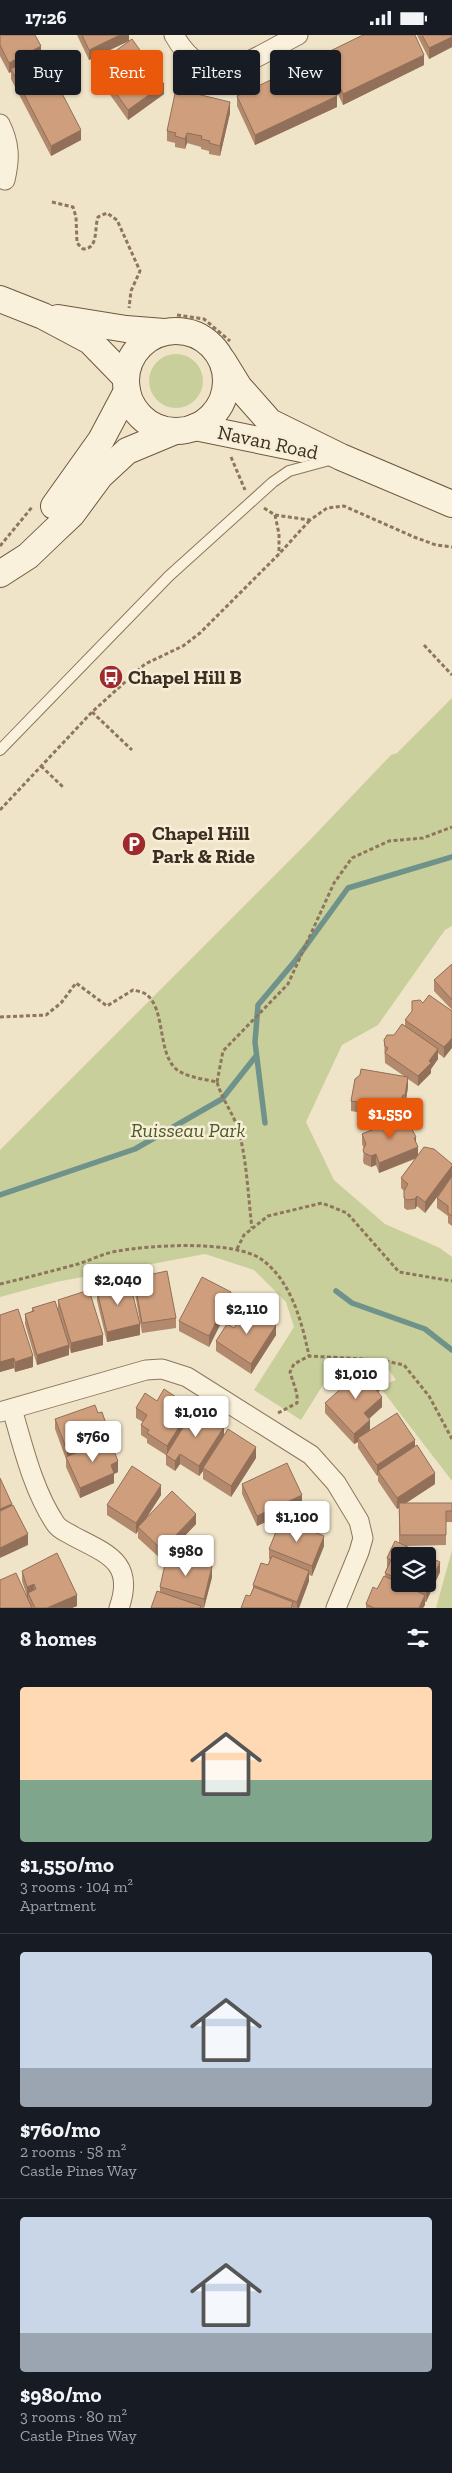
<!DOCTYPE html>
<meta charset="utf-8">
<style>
:root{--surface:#171b24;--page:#20242c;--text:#f1f3f6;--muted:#9ea1a6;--line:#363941;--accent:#ea580c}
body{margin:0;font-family:"Zilla Slab",serif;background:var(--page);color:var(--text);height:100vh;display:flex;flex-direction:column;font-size:19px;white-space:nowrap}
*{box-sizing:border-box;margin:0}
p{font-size:16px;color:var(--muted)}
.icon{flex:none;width:28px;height:28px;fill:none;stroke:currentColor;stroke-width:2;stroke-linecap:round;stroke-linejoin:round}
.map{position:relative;height:1573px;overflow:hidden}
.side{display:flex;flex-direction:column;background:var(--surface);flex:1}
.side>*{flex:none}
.hud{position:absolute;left:15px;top:15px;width:422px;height:45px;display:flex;gap:10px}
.buttons{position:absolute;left:391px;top:1512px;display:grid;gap:10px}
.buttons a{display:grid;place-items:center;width:45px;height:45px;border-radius:5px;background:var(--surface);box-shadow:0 1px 4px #0004;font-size:25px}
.price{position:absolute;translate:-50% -42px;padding:0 11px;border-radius:5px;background:#fff;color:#222;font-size:16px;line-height:32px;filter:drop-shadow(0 1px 2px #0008)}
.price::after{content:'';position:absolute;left:50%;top:30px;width:15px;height:11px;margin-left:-8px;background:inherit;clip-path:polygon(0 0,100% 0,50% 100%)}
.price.current{background:var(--accent);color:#fff}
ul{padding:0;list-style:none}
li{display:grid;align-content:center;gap:10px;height:265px;padding:0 20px}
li+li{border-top:1px solid var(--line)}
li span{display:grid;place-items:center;height:155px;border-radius:5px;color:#555}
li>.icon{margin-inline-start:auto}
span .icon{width:90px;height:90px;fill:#fffc;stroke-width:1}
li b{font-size:21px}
h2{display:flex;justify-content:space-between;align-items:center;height:60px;padding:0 20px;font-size:21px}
.tag{padding:0 18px;border-radius:5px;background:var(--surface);box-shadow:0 1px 4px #0004;font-size:18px;line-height:45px}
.tag.current{background:var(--accent);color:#fff}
.status{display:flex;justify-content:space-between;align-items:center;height:35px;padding:0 25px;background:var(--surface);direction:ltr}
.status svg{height:14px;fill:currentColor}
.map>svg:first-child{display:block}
.green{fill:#c9cf9b}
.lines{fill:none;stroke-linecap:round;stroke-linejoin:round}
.stream{stroke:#6f938a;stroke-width:5.5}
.service-casing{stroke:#8d765c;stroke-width:12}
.minor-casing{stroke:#8d765c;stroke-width:21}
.secondary-casing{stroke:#6f573f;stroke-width:28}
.path{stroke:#8d765c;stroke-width:3;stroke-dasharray:4 2.5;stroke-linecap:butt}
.service{stroke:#faf1dc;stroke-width:10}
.minor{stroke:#faf1dc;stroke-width:19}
.secondary{stroke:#faf1dc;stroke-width:26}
.wall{fill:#b2896c;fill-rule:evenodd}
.shaded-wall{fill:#916f58}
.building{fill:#cf9f7d;stroke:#916f58}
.labels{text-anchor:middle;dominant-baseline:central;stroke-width:5;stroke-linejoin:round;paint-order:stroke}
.street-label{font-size:20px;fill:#3d2e20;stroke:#f7eed8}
.poi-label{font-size:20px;font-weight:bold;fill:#3d2e20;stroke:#f7eed8;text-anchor:start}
.park-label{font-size:20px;font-style:italic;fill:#4d5a26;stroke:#f7eed8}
</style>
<div class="status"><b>17:26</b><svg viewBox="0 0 49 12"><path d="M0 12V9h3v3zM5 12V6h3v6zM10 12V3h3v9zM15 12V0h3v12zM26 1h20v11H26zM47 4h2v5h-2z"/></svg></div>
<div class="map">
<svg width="452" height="1573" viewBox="0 0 452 1573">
<rect width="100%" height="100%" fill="#f0e4c8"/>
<!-- green -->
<g class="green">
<circle cx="176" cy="346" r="27"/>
<polygon points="452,663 452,891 445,895 378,990 342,1010 306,1087 334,1145 385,1189 440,1213 452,1222 452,1446 379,1351 396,1345 386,1331 338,1326 301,1385 254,1355 294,1292 286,1267 254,1235 205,1219 56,1247 0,1262 0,1115 309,806 391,720 397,718"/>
<polygon points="452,1515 452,1573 436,1573"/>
</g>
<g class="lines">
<!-- stream -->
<g class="stream">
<polyline points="265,1088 255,1007 258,970 295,926 348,853 452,822"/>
<polyline points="0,1160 135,1114 222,1064 256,1021"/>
<polyline points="336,1256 352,1268 425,1294 452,1315"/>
</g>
<!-- service casing -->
<g class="service-casing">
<polyline id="service" points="0,715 169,541 273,447 289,436 333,424"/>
</g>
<!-- minor casing -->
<g class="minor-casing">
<g id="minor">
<path d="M 174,0 C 208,61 253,23 298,0"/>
<path d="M 0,89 C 10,109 10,124 5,145"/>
<path d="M 12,1374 C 23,1411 33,1455 55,1488 C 59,1495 67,1497 73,1501 C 108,1519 135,1528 119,1573"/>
<polyline points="0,1377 146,1335 162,1334 187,1342 311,1420 336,1448 359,1486 363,1503 359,1517 336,1573"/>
</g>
</g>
<!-- secondary casing -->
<g class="secondary-casing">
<g id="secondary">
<polyline points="0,264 43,281 90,306 126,343"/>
<polyline points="58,283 126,294 164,297"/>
<circle cx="176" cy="346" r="50"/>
<polyline points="223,326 239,352 270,387 341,422 452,469"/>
<polyline points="195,392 302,414"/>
<polyline points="54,471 101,405 127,356"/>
<polyline points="0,539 28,521 53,497 72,479 100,441 127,416 175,396"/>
</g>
</g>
<!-- path -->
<g class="path">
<path d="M 52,167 L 73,172 L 76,182 L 77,208 L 83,214 C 99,214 94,193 98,182 L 107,178 L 117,185 L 140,236 L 131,256 L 129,273"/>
<polyline points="177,280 204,284 230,306"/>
<polyline points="231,422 245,455"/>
<polyline points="264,473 275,480 310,485 327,473 344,471 414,502 436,510 452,512"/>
<polyline points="275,480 279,499 279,519"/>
<polyline points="0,511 33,471"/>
<polyline points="424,610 452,640"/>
<polyline points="92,677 132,715"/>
<polyline points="41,731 63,752"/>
<polyline points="0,775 92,677 145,629 183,611 200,598 279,519 310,485"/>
<path d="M 0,982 L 46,980 L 61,968 L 76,948 L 107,971 L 133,955 C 137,956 144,957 147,960 C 165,975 158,1014 174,1032 C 183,1042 204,1044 217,1047 C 222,1065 234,1079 239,1097 C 247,1127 248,1161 252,1193"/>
<polyline points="217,1047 223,1016 288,949 334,848 352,823 389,806 423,803 452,792"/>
<polyline points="237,1214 244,1200 268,1181 322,1168 347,1178 399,1237 452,1246"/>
<path d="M 0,1249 C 26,1243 52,1236 78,1229 C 91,1225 104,1218 118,1216 C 151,1210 233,1205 261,1224 C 291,1245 302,1287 309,1321"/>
<polyline points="278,1378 297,1368 297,1359 290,1337 294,1329 309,1321 381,1325 404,1330 429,1361 452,1404"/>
</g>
<!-- service -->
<use href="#service" class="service"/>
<!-- minor -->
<use href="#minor" class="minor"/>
<!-- secondary -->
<use href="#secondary" class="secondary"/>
</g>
<!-- wall -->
<g class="wall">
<polygon points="0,0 41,18 81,105 51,121 11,44 11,37 9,38 0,21"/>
<polygon points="77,0 129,0 89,25"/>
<polygon points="417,0 452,0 452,12 429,24"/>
<polygon points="324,19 424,30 343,70 324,29"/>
<polygon points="96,30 164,59 128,85 96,40"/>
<polygon points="237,61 337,72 255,110 237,71"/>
<polygon points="230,78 220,121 209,119 209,116 201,114 201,112 187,108 185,114 175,112 175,108 167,106 167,96"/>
<polygon points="452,929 452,975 434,956 434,945"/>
<polygon points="423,968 452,976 444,1023 438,1018 438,1024 431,1034 431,1038 418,1051 408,1044 408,1052 405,1071 403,1070 403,1082 416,1108 418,1119 452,1129 452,1191 448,1188 448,1181 437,1173 437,1163 449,1146 425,1178 417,1171 415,1174 407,1175 404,1173 404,1156 401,1153 401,1143 415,1124 379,1138 376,1130 371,1132 364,1129 363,1126 364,1114 362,1109 362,1099 396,1084 351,1076 351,1066 404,1041 385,1028 384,1005 394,1000 405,991 405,985"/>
<polygon points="134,1243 176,1283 176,1293 142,1298 134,1253"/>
<polygon points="105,1250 140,1300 107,1307 97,1266 97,1256 105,1254"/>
<polygon points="58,1265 103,1310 71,1318 69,1312 69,1320 37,1330 25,1289 25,1279 32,1276 32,1273 58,1273"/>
<polygon points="231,1268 209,1312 179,1296 179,1286"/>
<polygon points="0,1280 33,1332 15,1337 14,1333 0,1337"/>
<polygon points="234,1293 276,1300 251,1339 216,1316 216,1306"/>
<path d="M 380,1355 L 378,1357 L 382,1372 L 369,1384 L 370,1395 L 415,1411 L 435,1449 L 406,1468 L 452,1471 L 452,1487 L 446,1487 L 446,1510 L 406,1511 L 440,1537 L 426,1567 L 425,1567 L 425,1570 L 423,1573 L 366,1573 L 366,1569 L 377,1554 L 385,1541 L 385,1538 L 387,1533 L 387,1523 L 399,1508 L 399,1472 L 397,1474 L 378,1446 L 378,1440 L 377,1441 L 358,1413 L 358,1407 L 354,1409 L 325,1378 L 325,1368 ZM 400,1521 L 428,1549 L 400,1549 Z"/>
<polygon points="157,1366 179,1366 191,1379 224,1400 256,1423 231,1462 203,1444 203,1436 199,1441 180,1429 175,1436 166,1430 166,1420 147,1408 147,1404 141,1400 141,1390 143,1387 136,1383 136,1373"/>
<polygon points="98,1378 110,1406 118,1437 114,1439 114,1448 80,1463 66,1432 66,1424 55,1394 55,1384"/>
<polygon points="242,1449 302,1470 257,1491 242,1459"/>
<polygon points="161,1460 146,1484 196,1489 162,1525 138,1503 138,1496 136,1499 107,1480 107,1470"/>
<polygon points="324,1511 312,1541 309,1540 309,1546 299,1573 241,1573 250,1561 253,1554 253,1550 268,1530 270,1525 269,1524 269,1514"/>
<polygon points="22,1536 77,1571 72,1573 0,1573 27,1561 22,1546"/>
<polygon points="212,1542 204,1573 151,1573 160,1557 160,1552"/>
</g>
<!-- shaded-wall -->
<g class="shaded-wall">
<polygon points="120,0 129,0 129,6 89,25 89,15"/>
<polygon points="452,2 452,12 429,24 429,13"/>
<polygon points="41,11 41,21 11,34 11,37 9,38 9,28"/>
<polygon points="424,20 424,30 343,70 343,59"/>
<polygon points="164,49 164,59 128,85 128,75"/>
<polygon points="337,61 337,72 255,110 255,100"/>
<polygon points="230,67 230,78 220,121 220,111"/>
<polygon points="81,95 81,105 51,121 51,111"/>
<polygon points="187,98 187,108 185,114 185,104"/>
<polygon points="452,1003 452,1013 444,1023 444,1012"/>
<polygon points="438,1014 438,1024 431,1034 431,1038 418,1051 418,1041"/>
<polygon points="408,1042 408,1052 405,1071 405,1060"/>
<polygon points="403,1060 403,1083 400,1085 400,1074"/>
<polygon points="416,1102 416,1113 418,1112 418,1122 379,1138 379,1128"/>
<polygon points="376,1119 376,1130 371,1132 371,1121"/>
<polygon points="452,1131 452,1142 425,1178 425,1167"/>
<polygon points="417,1161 417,1171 415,1174 415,1164"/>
<polygon points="231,1257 231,1268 209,1312 209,1301"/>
<polygon points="140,1289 140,1300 107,1307 107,1297"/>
<polygon points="276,1290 276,1300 251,1339 251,1329"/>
<polygon points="103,1300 103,1310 71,1318 71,1308"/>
<polygon points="69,1310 69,1320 37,1330 37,1320"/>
<polygon points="33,1321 33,1332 15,1337 15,1327"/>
<polygon points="14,1323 14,1333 0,1337 0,1327"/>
<polygon points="380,1345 380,1355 373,1362 373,1351"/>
<polygon points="382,1362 382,1372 364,1388 364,1378"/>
<polygon points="191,1373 191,1384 167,1421 167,1411"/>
<polygon points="370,1385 370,1395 358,1403 358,1407 354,1409 354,1399"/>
<polygon points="224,1392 224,1403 203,1433 203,1436 199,1441 199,1431"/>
<polygon points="110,1400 110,1410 67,1423 67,1415"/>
<polygon points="415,1405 415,1416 378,1436 378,1440 377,1441 377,1430"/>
<polygon points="256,1412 256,1423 231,1462 231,1451"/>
<polygon points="180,1419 180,1429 175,1436 175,1426"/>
<polygon points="118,1426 118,1437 114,1439 114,1448 80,1463 80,1453 111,1430"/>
<polygon points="435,1438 435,1449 397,1474 397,1463"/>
<polygon points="161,1450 161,1460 139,1494 138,1492 138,1496 136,1499 136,1488"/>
<polygon points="302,1460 302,1470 257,1491 257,1481"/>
<polygon points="12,1469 12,1479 0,1485 0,1474"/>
<polygon points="196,1479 196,1489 162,1525 162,1515"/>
<polygon points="28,1499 28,1510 0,1523 0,1513"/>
<polygon points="324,1501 324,1511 312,1541 312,1531"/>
<polygon points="440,1527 440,1537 426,1567 426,1557"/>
<polygon points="212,1531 212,1542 204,1573 204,1564"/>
<polygon points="309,1536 309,1546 299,1573 297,1573 297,1567"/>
<polygon points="34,1549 34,1559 28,1558 28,1562 27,1563 27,1552"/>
<polygon points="77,1560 77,1571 72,1573 47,1573"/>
<polygon points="425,1560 425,1570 423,1573 419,1573"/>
</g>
<!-- building -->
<g class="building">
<polygon points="0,0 35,0 41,11 9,28 0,10"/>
<polygon points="82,0 120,0 89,15"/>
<polygon points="363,0 415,0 424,20 343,59 324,19"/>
<polygon points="422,0 452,0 452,2 429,13"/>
<polygon points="132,4 164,49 128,75 96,30"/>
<polygon points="41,18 81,95 51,111 11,34"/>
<polygon points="319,22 337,61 255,100 237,61"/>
<polygon points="176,54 230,67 220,111 209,108 210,106 201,104 202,101 187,98 185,104 175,101 176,98 167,96"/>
<polygon points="452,929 452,965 434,945"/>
<polygon points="429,960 452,976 452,1003 444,1012 405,985 412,976 412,966 420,965 423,968"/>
<polygon points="402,989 438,1014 429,1026 431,1028 418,1041 385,1018 388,1013 385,1011 384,1005 387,1000 394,1000"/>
<polygon points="361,1034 408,1042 405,1060 403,1060 402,1063 403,1072 400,1074 351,1066 355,1044 360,1040"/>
<polygon points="405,1081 416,1102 414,1103 418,1112 379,1128 376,1119 371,1121 364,1118 363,1115 366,1109 362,1099"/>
<polygon points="424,1112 434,1114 452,1129 452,1131 425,1167 417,1161 415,1164 407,1165 404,1163 404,1156 408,1149 401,1143"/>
<polygon points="452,1141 452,1181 448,1178 448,1171 437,1163"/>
<polygon points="167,1236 176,1283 142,1288 134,1243"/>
<polygon points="202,1242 231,1257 209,1301 179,1286"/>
<polygon points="129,1244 140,1289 107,1297 97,1256 106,1253 105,1250"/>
<polygon points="89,1255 103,1300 71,1308 58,1265"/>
<polygon points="55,1266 69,1310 37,1320 25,1279 34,1276 32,1273"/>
<polygon points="247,1272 276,1290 251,1329 216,1306 227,1289 234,1293"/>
<polygon points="18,1274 33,1321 15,1327 14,1323 0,1327 0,1280"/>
<polygon points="367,1330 380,1345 373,1351 382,1362 364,1378 370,1385 354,1399 325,1368"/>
<polygon points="164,1354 179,1364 178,1366 191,1373 167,1411 147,1398 149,1395 141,1390 147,1380 136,1373 145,1358 157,1366"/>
<polygon points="95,1370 98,1378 102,1377 110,1400 67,1415 55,1384"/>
<polygon points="195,1373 224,1392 199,1431 180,1419 175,1426 166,1420"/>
<polygon points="397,1378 415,1405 377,1430 358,1403"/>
<polygon points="228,1394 256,1412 231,1451 203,1433"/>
<polygon points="109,1404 118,1426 111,1430 114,1438 80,1453 66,1422"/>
<polygon points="417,1410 435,1438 397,1463 378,1436"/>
<polygon points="287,1428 302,1460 257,1481 242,1449"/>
<polygon points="132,1431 161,1450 136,1488 107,1470"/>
<polygon points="0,1443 12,1469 0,1474"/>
<polygon points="172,1456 196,1479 162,1515 138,1492"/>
<polygon points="399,1468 452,1468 452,1476 446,1476 446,1500 400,1500"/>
<polygon points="13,1470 28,1499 0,1513 0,1476"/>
<polygon points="285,1485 324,1501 312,1531 269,1514 278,1492 281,1493"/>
<polygon points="395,1506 440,1527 426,1557 408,1549 428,1549 428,1521 400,1521 400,1545 385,1538 391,1525 387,1523"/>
<polygon points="57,1518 77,1560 47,1573 35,1573 28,1558 36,1554 34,1549 27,1552 22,1536"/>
<polygon points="167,1520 212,1531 204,1564 160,1552"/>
<polygon points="272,1521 309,1536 297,1567 253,1550 261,1528 268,1530"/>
<polygon points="16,1538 32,1573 0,1573 0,1545"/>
<polygon points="384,1541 425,1560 419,1573 374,1573 366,1569 373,1552 377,1554"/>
<polygon points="254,1552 293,1567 291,1573 241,1573 246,1560 250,1561"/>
<polygon points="157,1556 201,1571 200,1573 151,1573"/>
</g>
<!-- icons -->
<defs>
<g id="bus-disc" transform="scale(1.25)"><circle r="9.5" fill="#9e2a2b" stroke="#f7eed8"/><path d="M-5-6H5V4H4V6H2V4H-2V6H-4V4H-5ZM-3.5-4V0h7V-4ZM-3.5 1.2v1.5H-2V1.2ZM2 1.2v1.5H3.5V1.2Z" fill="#fff"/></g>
<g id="parking-disc" transform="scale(1.25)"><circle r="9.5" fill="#9e2a2b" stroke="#f7eed8"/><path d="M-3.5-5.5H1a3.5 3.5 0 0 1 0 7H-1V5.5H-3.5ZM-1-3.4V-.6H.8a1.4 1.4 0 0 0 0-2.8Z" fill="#fff"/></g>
</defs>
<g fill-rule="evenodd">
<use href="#bus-disc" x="111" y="642"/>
<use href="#parking-disc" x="134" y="809"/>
</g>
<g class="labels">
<!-- street labels -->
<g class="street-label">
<text transform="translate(268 407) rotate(12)">Navan Road</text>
</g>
<!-- poi labels -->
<g class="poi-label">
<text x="128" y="642">Chapel Hill B</text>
<text x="152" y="798">Chapel Hill<tspan x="152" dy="23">Park &amp; Ride</tspan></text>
</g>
<!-- park labels -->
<g class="park-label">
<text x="188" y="1095">Ruisseau Park</text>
</g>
</g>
</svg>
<div class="buttons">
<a><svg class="icon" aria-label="layers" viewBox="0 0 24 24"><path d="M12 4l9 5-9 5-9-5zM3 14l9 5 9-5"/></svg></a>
</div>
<b class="price current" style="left:390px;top:1105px">$1,550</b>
<b class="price" style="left:118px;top:1271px">$2,040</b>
<b class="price" style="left:247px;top:1300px">$2,110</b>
<b class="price" style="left:356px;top:1365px">$1,010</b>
<b class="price" style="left:196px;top:1403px">$1,010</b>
<b class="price" style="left:93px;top:1428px">$760</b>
<b class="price" style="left:297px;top:1508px">$1,100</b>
<b class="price" style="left:186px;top:1542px">$980</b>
<div class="hud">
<a class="tag">Buy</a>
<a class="tag current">Rent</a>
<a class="tag">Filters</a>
<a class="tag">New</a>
</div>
</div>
<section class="side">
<h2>8 homes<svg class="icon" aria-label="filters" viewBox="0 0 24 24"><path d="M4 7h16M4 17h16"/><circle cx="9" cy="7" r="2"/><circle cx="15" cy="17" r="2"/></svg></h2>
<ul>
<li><span style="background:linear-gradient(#ffd9b3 60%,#7fa58c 0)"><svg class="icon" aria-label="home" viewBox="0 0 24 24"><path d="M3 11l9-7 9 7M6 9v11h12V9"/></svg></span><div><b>$1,550/mo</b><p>3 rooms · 104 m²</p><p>Apartment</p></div></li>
<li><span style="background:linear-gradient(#c9d6e8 75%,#9aa5b1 0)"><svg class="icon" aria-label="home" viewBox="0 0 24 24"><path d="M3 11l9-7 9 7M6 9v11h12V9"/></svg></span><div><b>$760/mo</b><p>2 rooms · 58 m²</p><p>Castle Pines Way</p></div></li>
<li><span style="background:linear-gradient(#c9d6e8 75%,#9aa5b1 0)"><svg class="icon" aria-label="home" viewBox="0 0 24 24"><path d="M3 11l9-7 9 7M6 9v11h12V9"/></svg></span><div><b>$980/mo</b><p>3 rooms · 80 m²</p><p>Castle Pines Way</p></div></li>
</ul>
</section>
